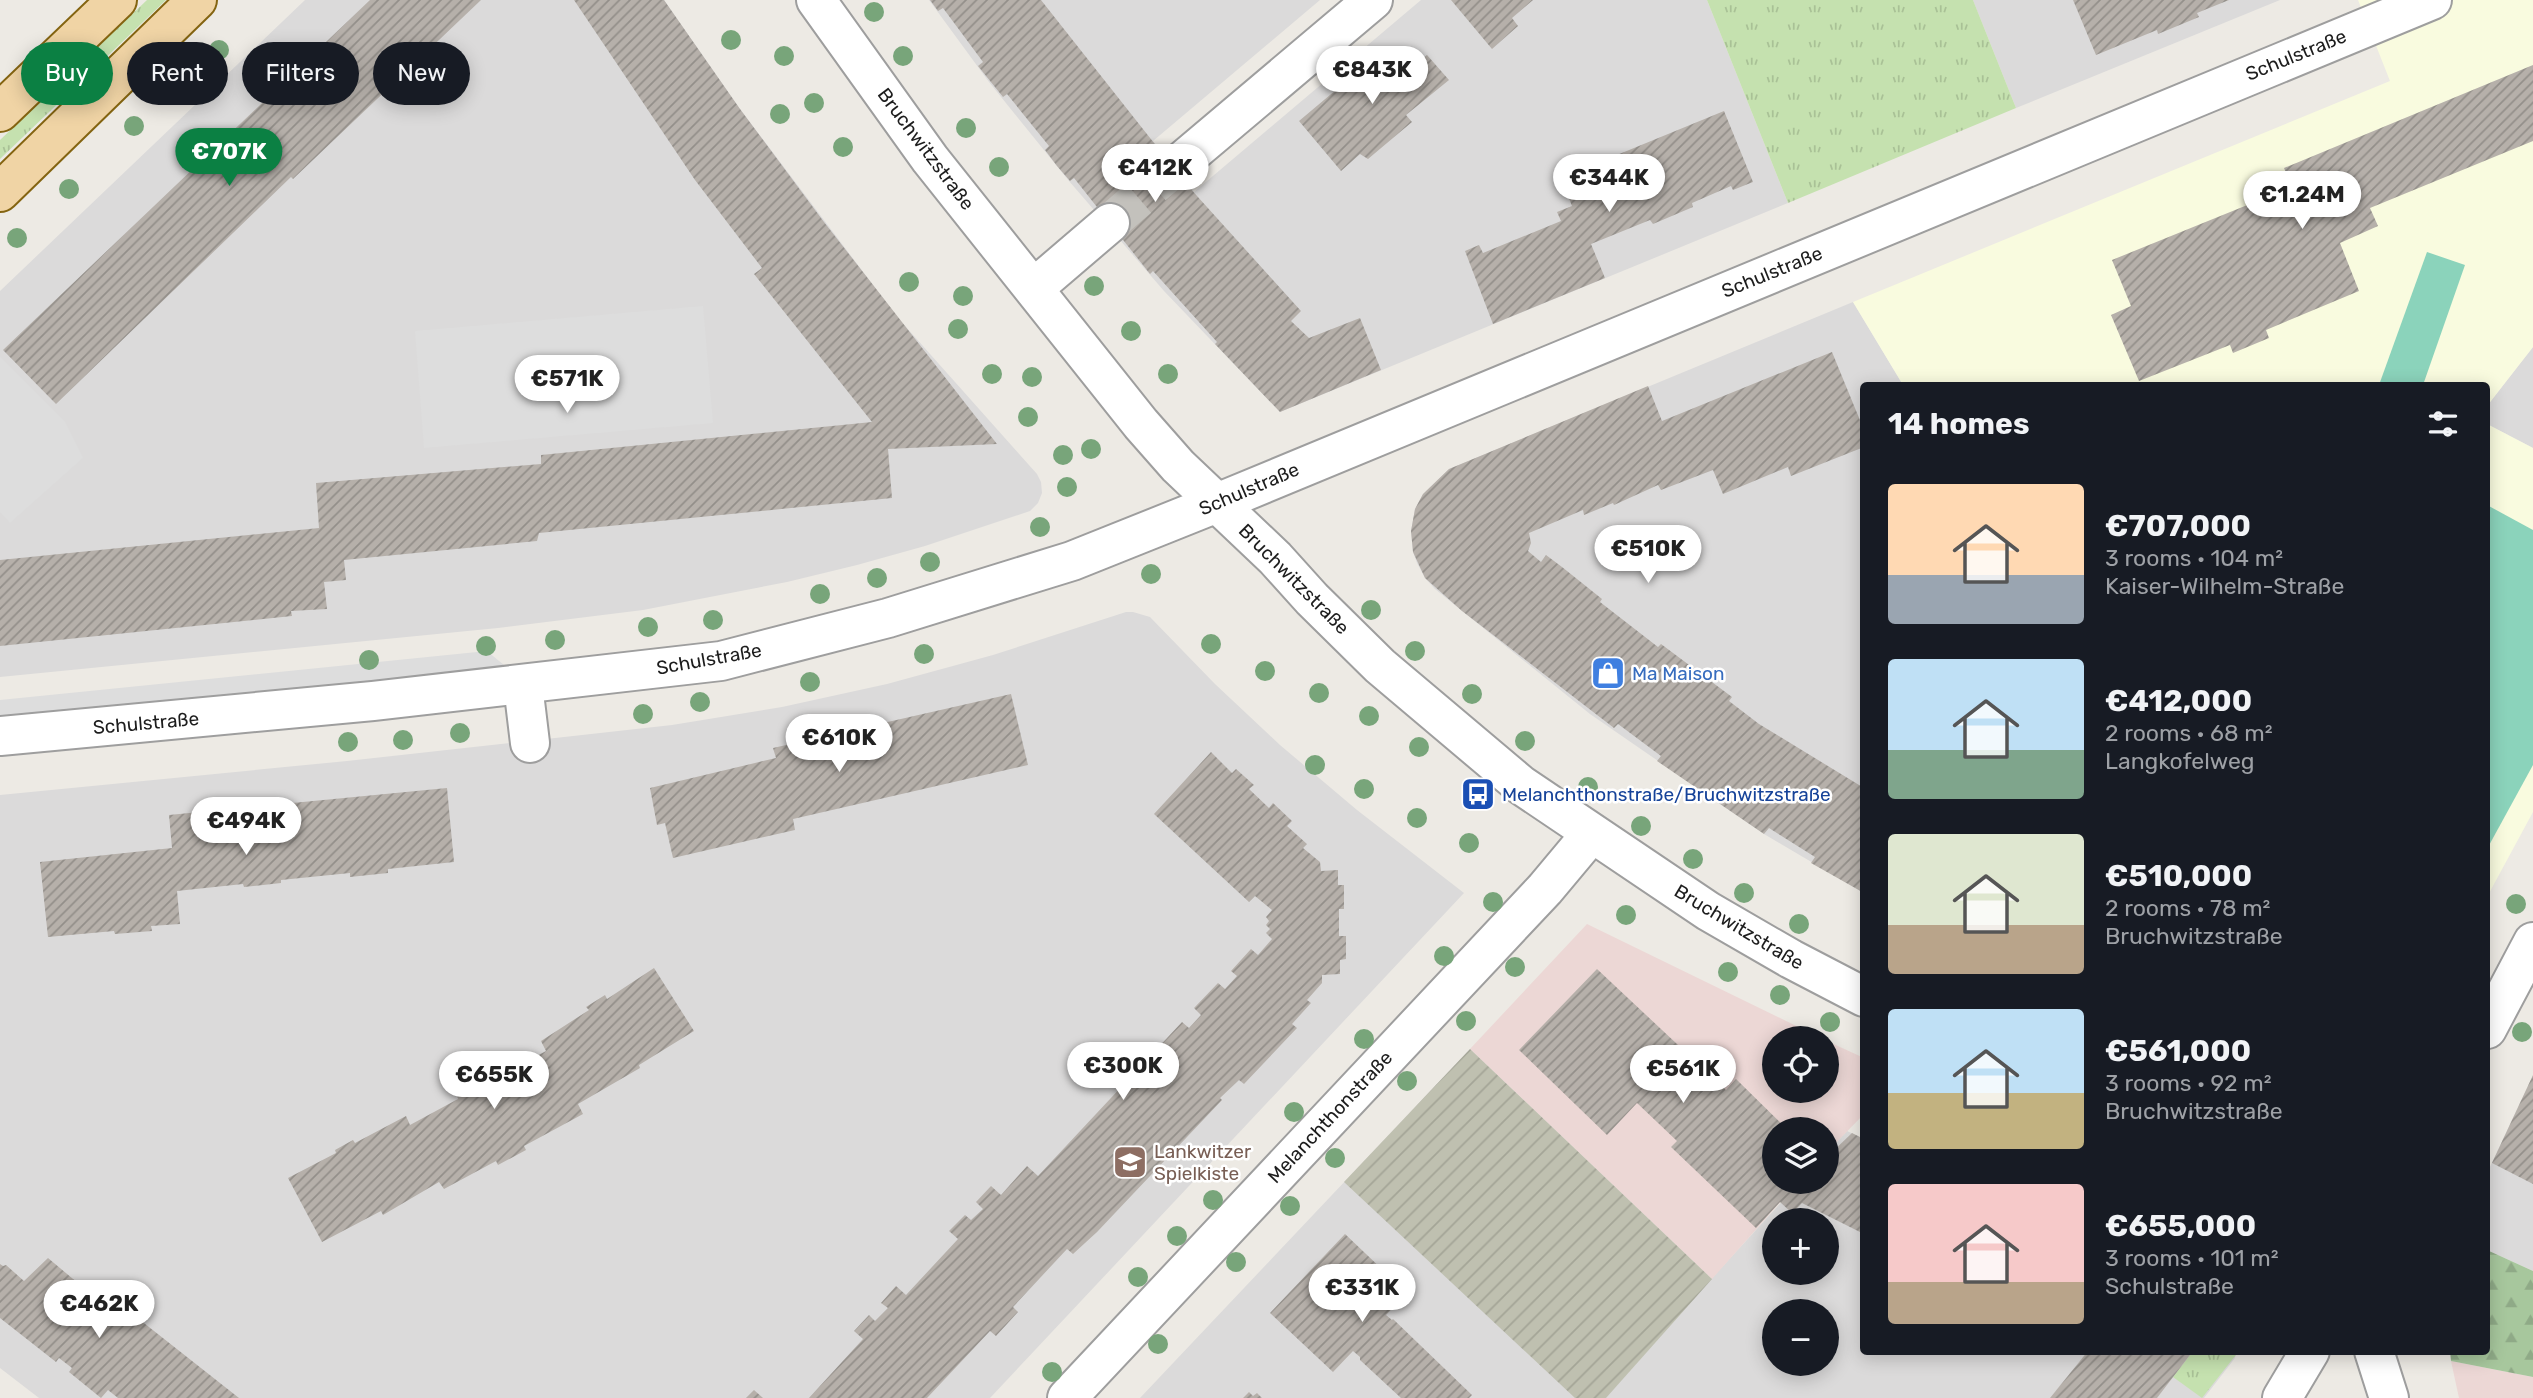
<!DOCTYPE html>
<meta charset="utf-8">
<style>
:root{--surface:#171b24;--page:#20242c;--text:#f1f3f6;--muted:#9ea1a6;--accent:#0b8043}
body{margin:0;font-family:Rubik,sans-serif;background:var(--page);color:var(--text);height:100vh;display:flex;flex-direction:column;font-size:26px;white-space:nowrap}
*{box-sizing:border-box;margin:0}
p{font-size:23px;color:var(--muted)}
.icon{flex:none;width:38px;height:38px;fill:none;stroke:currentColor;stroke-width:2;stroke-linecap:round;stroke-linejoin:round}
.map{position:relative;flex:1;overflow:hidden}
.side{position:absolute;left:1860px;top:382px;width:630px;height:973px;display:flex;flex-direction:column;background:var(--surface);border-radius:7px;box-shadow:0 4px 18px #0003}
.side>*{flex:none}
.guide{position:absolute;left:21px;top:42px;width:665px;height:63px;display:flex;gap:14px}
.tools{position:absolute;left:1762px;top:1026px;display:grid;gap:14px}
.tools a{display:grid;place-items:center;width:77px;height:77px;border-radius:50%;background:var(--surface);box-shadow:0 4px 18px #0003;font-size:35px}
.price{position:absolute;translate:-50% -60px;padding:0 16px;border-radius:24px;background:#fff;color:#222;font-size:23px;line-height:46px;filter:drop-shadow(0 2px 4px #0008)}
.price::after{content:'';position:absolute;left:50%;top:42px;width:21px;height:16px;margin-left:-10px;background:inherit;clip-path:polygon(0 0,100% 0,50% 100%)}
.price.active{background:var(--accent);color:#fff}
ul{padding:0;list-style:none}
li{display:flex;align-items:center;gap:21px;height:175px;padding:0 28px}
li span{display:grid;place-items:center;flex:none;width:196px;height:140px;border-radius:7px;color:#555}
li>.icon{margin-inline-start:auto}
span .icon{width:84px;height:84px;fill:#fffc;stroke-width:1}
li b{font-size:30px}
h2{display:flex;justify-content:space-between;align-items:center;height:84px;padding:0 28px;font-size:30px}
.pill{padding:0 24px;border-radius:32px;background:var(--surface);box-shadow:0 4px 18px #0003;font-size:24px;line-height:63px}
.pill.active{background:var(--accent);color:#fff}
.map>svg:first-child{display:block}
.residential{fill:#dbdada;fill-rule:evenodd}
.commercial{fill:#ecd7d5}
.education{fill:#f9fbdf}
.construction{fill:url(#construction-furrows)}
.grass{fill:url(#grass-tufts)}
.forest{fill:url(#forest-firs)}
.pitch{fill:#8bd3bb}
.parking{fill:#ddd}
.building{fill:url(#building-hatch)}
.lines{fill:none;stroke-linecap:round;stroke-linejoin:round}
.minor-tunnel{stroke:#c3c1bc;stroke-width:38;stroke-dasharray:38 19;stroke-linecap:butt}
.minor-casing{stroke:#9e9e9e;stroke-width:42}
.major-casing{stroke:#846411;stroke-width:42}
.minor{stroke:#fff;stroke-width:38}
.major{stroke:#f0d4a5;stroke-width:38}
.tree{fill:#78a57a}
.labels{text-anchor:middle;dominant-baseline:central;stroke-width:5;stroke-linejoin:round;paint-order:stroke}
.street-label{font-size:19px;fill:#1d1d1d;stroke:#fff}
.shop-label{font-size:19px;fill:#366cbe;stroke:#fff;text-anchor:start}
.transit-label{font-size:19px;fill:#164399;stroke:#fff;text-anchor:start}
.education-label{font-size:19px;fill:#785e54;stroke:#fff;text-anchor:start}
</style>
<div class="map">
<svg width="2533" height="1398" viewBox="0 0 2533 1398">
<defs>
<pattern id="construction-furrows" width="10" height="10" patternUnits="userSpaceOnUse" patternTransform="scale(1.75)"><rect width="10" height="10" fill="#bfc0b0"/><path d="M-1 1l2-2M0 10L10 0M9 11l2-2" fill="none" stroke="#a4a597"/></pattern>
<pattern id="grass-tufts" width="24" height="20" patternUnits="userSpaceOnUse" patternTransform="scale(1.75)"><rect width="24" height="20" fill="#c5e1af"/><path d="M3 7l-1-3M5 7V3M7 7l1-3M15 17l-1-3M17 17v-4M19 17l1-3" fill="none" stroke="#a9c196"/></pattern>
<pattern id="forest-firs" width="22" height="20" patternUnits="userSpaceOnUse" patternTransform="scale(1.75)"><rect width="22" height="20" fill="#a7c79d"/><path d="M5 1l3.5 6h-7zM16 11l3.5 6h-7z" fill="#8faa87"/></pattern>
<pattern id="building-hatch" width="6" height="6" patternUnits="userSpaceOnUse" patternTransform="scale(1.75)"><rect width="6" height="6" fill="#b6b0aa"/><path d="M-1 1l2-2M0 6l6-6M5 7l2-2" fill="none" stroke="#938f8a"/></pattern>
</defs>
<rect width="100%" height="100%" fill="#edeae4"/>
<!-- residential -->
<g class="residential">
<polygon points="305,0 664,0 740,109 898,318 1037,474 1041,482 1042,493 1038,503 1030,511 925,546 857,565 787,582 643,610 498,628 0,677 0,291"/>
<polygon points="929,0 1320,0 1153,141 1194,192 1421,0 1707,0 1788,203 1280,412 1164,291 1069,181 989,82"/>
<polygon points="1973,0 2280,0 2016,108"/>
<polygon points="1853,302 1903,385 1864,385 1864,893 1764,834 1590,714 1435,589 1425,578 1417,563 1413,552 1411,531 1415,509 1423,494 1449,469"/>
<polygon points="2533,347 2533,448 2487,424 2487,406"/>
<polygon points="1126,612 1133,612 1150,617 1215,684 1280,745 1357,810 1464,893 990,1398 39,1398 0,1368 0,795 347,761 672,725 782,707 887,684 993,655"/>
<path d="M 1470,1049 L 1711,1279 L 1801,1181 L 1827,1181 L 1827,1153 L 1847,1131 L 1864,1139 L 1864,1351 L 2236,1351 L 2235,1358 L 2204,1398 L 1140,1398 ZM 1774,1220 L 1827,1220 L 1827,1272 L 1774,1272 ZM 1774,1311 L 1827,1311 L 1827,1363 L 1774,1363 Z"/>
<polygon points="2533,1076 2533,1271 2487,1250 2487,1173"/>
</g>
<!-- commercial -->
<g class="commercial">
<polygon points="1587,924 1821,1038 1774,1038 1774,1090 1827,1090 1827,1041 1864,1058 1864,1114 1827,1152 1827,1129 1774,1129 1774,1181 1799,1181 1712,1279 1470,1049"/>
<polygon points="2451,1361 2533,1377 2533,1398 2459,1398"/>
</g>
<!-- education -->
<g class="education">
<polygon points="2358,0 2533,0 2533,347 2487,406 2487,385 1903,385 1853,302 2390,81"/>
<polygon points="2487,424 2533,448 2533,812 2487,897"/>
</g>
<!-- construction -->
<polygon class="construction" points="1470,1049 1712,1279 1606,1398 1575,1398 1344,1182"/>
<!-- grass -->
<g class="grass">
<polygon points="147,0 166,0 0,159 0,140"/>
<polygon points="1707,0 1973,0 2016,108 1788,203"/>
<polygon points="2193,1351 2239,1351 2202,1398 2173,1377"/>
</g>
<!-- forest -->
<polygon class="forest" points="2487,1250 2533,1271 2533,1377 2451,1361 2450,1351 2487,1351"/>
<!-- pitch -->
<g class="pitch">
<polygon points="2427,252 2465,265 2423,385 2379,385"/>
<polygon points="2487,505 2533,530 2533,765 2487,849"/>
</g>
<!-- parking -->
<g class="parking">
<polygon points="703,306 713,423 424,448 415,331"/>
<polygon points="0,357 65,422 83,458 10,523 0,512"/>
<polygon points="487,651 522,680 0,730 0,700"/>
</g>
<!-- building -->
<g class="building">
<polygon points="370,0 481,0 293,179 291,177 56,404 3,350"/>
<polygon points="574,0 664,0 740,109 824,222 997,444 888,449 892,498 539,533 537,541 344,560 346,580 324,582 327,609 291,611 292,616 0,646 0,560 319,528 316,483 541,464 541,455 872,422 754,274 762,268 695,180"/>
<polygon points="930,0 1041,0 1188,186 1301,311 1291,321 1309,338 1360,318 1381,370 1280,412 1215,344 1217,342 1153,271 1150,274 1074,178 1070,181 1057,166 1045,150 1049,146 1007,94 1003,97 978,66 983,62 943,8 938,11"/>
<polygon points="1451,0 1533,0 1512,18 1518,26 1492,49"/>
<polygon points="2073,0 2229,0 2197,13 2199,17 2158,34 2157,30 2096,55"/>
<polygon points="1387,47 1396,58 1404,52 1415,65 1427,55 1449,80 1406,115 1412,122 1368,159 1360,154 1341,171 1299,121"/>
<polygon points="2533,65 2533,141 2370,208 2378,226 2340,243 2359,291 2266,330 2269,338 2233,353 2230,345 2139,381 2111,315 2131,306 2112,260 2292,187 2284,168"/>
<polygon points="1724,111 1753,182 1733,190 1731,186 1692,203 1693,207 1653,224 1650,220 1591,244 1605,278 1493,324 1465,251 1479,245 1483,253 1561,221 1557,212 1572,206 1561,178"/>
<polygon points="1832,352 1864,430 1864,447 1791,476 1788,467 1723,494 1713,470 1661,490 1658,485 1614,505 1613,503 1584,515 1583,510 1529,533 1531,543 1528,551 1541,562 1546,555 1562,567 1602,599 1600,602 1658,647 1661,644 1732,697 1729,701 1759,724 1864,788 1864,893 1811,863 1815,857 1769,828 1764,834 1657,761 1661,756 1618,724 1614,728 1462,611 1425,578 1413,552 1411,531 1415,509 1423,494 1449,469 1648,386 1662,421"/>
<polygon points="1011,694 1028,765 793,819 795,830 673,858 665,823 657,825 650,788 776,758 773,748"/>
<polygon points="1211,752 1232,773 1236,769 1254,785 1249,789 1269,808 1273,803 1292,821 1287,826 1307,844 1303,848 1320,862 1321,871 1338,870 1338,885 1344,885 1344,909 1339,909 1339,936 1346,936 1346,959 1340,960 1340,974 1322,975 1322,983 1307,1000 1311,1003 1292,1024 1297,1028 1244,1084 1239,1080 1220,1098 1222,1100 1097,1232 1073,1254 1067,1249 1013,1307 1018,1312 996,1336 990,1331 927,1398 809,1398 863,1339 854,1331 869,1315 875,1321 888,1308 881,1303 896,1286 906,1295 958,1239 949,1231 965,1215 971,1220 983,1209 976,1202 991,1186 1001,1195 1027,1166 1038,1176 1182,1022 1189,1028 1201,1015 1194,1008 1218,983 1225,989 1237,976 1231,971 1251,949 1258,955 1272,939 1266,933 1270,929 1266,925 1269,921 1266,917 1272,910 1255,896 1249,902 1154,814"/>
<polygon points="447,788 454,862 388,869 388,873 350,877 350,873 281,880 281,883 244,887 243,884 177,891 180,924 151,926 152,931 115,934 114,931 48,937 40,862 172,848 169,815"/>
<polygon points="654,968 694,1031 639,1065 640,1068 578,1104 583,1114 524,1146 526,1150 498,1165 496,1161 444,1189 439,1182 383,1215 381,1211 322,1242 288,1178 336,1153 335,1150 353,1140 355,1143 406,1116 410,1125 458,1099 457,1095 475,1085 477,1088 546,1051 541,1041 589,1010 586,1007 605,995 607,999"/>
<polygon points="1597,969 1726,1090 1736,1079 1787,1129 1774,1129 1774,1181 1799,1181 1792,1190 1801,1181 1827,1181 1827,1157 1852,1133 1864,1139 1864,1234 1802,1203 1792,1213 1780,1202 1756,1228 1671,1147 1677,1141 1637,1103 1607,1135 1519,1050"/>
<polygon points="2533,1075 2533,1184 2492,1163"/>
<polygon points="1345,1234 1407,1293 1386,1315 1392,1320 1393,1319 1472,1395 1469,1398 1401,1398 1360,1360 1360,1357 1353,1351 1333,1372 1270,1313"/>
<polygon points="48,1258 128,1325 135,1316 239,1398 118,1398 108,1390 101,1398 69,1372 72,1368 59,1358 56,1362 0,1318 0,1264 3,1266 6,1265 24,1281"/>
<polygon points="2088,1351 2193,1351 2157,1398 2050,1398"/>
<polygon points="754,1390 763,1398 746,1398"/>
<polygon points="1249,1392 1253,1396 1257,1393 1262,1398 1243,1398"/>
</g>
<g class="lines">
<!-- minor-tunnel -->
<polyline class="minor-tunnel" points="1110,223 1174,168"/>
<!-- minor casing -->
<g class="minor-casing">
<g id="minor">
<polyline points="816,0 930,159 1141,424 1178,466 1275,558 1312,599 1380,666 1521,785 1708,911 1791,959 1864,997"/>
<polyline points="1174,168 1373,0"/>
<polyline points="1034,288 1110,223"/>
<polyline points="523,685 530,743"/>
<polyline points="0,736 373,701 721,661 888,618 1072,561 1217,503 2432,0"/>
<polyline points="2487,1029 2533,942"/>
<polyline points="2374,1351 2389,1398"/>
<polyline points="1067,1398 1545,889 1591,834"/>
<polyline points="2282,1398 2310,1351"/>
</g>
</g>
<!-- major casing -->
<g class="major-casing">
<g id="major">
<polyline points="0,112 117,0"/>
<polyline points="0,192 197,0"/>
</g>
</g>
<!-- minor -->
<use href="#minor" class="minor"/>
<!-- major -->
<use href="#major" class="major"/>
</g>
<!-- trees -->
<g class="tree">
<circle cx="874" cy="12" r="10"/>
<circle cx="731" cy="40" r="10"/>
<circle cx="219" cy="50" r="10"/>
<circle cx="784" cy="56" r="10"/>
<circle cx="903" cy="56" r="10"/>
<circle cx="814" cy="103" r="10"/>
<circle cx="780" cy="114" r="10"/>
<circle cx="134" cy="126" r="10"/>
<circle cx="966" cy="128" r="10"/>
<circle cx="843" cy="147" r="10"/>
<circle cx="999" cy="167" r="10"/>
<circle cx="69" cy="189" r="10"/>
<circle cx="17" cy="238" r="10"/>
<circle cx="909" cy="282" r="10"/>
<circle cx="1094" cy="286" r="10"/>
<circle cx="963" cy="296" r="10"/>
<circle cx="958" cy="329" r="10"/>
<circle cx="1131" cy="331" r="10"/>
<circle cx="992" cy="374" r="10"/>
<circle cx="1168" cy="374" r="10"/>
<circle cx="1032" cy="377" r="10"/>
<circle cx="1028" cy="417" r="10"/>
<circle cx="1091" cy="449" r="10"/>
<circle cx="1063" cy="455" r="10"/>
<circle cx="1067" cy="487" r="10"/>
<circle cx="1040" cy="527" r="10"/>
<circle cx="930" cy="562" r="10"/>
<circle cx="1151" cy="574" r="10"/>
<circle cx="877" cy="578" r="10"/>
<circle cx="820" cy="594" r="10"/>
<circle cx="1371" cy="610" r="10"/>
<circle cx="713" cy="620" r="10"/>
<circle cx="648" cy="627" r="10"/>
<circle cx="555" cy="640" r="10"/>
<circle cx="1211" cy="644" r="10"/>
<circle cx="486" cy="646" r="10"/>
<circle cx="1415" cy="651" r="10"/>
<circle cx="924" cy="654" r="10"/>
<circle cx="369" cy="660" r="10"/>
<circle cx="1265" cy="671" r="10"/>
<circle cx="810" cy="682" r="10"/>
<circle cx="1319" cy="693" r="10"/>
<circle cx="1472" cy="694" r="10"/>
<circle cx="700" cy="702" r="10"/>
<circle cx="643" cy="714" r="10"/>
<circle cx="1369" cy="716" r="10"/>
<circle cx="460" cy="733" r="10"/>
<circle cx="403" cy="740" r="10"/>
<circle cx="1525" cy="741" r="10"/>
<circle cx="348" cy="742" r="10"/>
<circle cx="1419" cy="747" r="10"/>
<circle cx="1315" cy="765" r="10"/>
<circle cx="1588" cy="787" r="10"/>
<circle cx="1364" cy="789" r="10"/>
<circle cx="1417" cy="818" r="10"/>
<circle cx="1641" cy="826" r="10"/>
<circle cx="1469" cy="843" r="10"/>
<circle cx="1693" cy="859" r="10"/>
<circle cx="1744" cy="893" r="10"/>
<circle cx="1493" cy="902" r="10"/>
<circle cx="2516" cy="904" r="10"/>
<circle cx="1626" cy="915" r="10"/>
<circle cx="1799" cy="924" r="10"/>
<circle cx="1444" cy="956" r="10"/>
<circle cx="1515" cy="967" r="10"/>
<circle cx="1728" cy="972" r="10"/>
<circle cx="1780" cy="995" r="10"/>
<circle cx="1466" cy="1021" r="10"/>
<circle cx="1830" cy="1022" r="10"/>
<circle cx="2522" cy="1032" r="10"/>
<circle cx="1364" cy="1039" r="10"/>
<circle cx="1407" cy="1081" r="10"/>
<circle cx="1294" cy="1112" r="10"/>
<circle cx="1335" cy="1158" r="10"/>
<circle cx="1213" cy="1200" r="10"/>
<circle cx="1290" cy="1206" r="10"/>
<circle cx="1177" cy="1236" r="10"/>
<circle cx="1236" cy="1262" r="10"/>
<circle cx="1138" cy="1277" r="10"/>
<circle cx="1158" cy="1344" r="10"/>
<circle cx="1052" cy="1372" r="10"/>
</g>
<!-- icons -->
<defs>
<g id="shop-square" transform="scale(1.75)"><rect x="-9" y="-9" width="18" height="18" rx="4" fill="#3f7fe0" stroke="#fff"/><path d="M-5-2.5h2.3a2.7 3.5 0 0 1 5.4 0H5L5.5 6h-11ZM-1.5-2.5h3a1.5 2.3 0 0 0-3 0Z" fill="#fff"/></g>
<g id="bus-square" transform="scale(1.75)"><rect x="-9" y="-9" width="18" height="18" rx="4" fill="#1a4fb4" stroke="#fff"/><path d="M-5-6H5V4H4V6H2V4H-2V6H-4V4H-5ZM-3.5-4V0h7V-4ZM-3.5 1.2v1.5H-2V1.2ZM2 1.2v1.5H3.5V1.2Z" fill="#fff"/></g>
<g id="school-square" transform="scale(1.75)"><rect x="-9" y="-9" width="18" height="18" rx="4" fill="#8d6e63" stroke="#fff"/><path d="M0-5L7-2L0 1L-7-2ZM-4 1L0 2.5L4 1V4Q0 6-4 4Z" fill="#fff"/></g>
</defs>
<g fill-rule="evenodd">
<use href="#shop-square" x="1608" y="673"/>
<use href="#bus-square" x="1478" y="794"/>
<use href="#school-square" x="1130" y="1162"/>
</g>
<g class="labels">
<!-- street labels -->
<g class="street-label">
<text transform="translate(2296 55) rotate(-22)">Schulstraße</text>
<text transform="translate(926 149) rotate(53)">Bruchwitzstraße</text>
<text transform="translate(1772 272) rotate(-22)">Schulstraße</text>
<text transform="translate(1249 489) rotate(-23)">Schulstraße</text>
<text transform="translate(1294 579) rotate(45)">Bruchwitzstraße</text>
<text transform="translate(709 659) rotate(-10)">Schulstraße</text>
<text transform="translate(146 723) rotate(-5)">Schulstraße</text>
<text transform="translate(1739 927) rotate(31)">Bruchwitzstraße</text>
<text transform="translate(1330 1117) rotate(-47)">Melanchthonstraße</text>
</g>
<!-- shop labels -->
<g class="shop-label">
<text x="1632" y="673">Ma Maison</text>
</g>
<!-- transit labels -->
<g class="transit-label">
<text x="1502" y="794">Melanchthonstraße/Bruchwitzstraße</text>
</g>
<!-- education labels -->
<g class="education-label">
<text x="1154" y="1151">Lankwitzer<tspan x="1154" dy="22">Spielkiste</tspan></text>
</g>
</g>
</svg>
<div class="tools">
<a><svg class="icon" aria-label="locate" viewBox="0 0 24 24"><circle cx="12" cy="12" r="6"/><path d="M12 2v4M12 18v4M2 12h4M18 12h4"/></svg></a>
<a><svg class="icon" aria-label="layers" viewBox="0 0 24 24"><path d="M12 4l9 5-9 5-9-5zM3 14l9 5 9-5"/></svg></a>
<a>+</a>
<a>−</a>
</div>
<b class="price" style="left:1372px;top:106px">€843K</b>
<b class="price active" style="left:229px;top:188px">€707K</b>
<b class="price" style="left:1155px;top:204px">€412K</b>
<b class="price" style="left:1609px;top:214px">€344K</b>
<b class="price" style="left:2302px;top:231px">€1.24M</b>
<b class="price" style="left:567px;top:415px">€571K</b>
<b class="price" style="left:1648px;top:585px">€510K</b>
<b class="price" style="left:839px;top:774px">€610K</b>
<b class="price" style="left:246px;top:857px">€494K</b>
<b class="price" style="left:1123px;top:1102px">€300K</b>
<b class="price" style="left:1683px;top:1105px">€561K</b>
<b class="price" style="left:494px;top:1111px">€655K</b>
<b class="price" style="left:1362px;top:1324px">€331K</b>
<b class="price" style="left:99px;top:1340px">€462K</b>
<div class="guide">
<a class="pill active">Buy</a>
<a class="pill">Rent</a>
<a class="pill">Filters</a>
<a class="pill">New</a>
</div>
<section class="side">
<h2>14 homes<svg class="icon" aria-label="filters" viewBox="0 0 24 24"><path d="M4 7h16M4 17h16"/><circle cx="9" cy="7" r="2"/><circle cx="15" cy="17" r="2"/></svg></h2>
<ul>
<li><span style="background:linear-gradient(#ffd9b3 65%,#9aa5b1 0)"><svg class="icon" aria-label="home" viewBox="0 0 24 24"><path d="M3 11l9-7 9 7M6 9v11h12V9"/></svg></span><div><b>€707,000</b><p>3 rooms · 104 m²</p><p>Kaiser-Wilhelm-Straße</p></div></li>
<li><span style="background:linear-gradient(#bfe0f5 65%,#7fa58c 0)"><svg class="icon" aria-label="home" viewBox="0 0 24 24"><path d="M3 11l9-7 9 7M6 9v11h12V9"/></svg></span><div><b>€412,000</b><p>2 rooms · 68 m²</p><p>Langkofelweg</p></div></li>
<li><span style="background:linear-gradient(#dfe7d0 65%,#b9a48a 0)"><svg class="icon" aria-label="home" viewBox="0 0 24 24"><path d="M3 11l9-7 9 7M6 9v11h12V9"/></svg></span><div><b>€510,000</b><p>2 rooms · 78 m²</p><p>Bruchwitzstraße</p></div></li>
<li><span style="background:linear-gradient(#bfe0f5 60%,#c2b280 0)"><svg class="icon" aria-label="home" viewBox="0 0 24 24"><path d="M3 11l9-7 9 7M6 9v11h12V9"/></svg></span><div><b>€561,000</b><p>3 rooms · 92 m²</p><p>Bruchwitzstraße</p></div></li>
<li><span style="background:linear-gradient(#f6c9c9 70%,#b9a48a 0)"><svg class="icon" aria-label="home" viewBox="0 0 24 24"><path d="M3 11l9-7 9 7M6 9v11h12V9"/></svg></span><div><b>€655,000</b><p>3 rooms · 101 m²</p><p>Schulstraße</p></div></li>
</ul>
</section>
</div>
